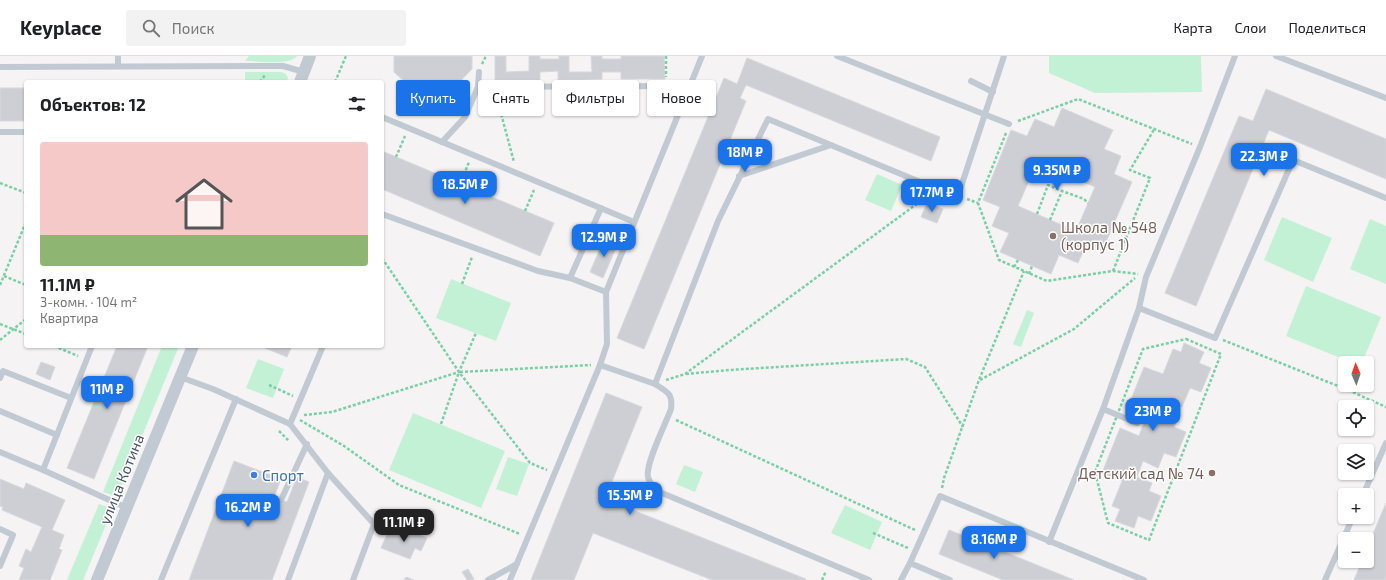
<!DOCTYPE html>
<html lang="ru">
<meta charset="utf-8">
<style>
:root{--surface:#fff;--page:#f2f2f2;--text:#202124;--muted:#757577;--line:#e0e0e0;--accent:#1a73e8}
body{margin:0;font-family:"Exo 2",sans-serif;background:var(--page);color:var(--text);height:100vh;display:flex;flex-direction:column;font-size:15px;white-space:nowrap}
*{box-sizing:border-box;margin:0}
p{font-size:13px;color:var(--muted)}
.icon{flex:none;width:22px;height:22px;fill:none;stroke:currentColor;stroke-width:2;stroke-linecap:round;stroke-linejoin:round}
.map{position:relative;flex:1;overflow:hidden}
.panel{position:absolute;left:24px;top:24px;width:360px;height:268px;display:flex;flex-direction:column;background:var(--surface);border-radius:4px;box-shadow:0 1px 3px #0004}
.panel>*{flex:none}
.banner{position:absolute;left:396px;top:24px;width:380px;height:36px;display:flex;gap:8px}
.needle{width:26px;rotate:358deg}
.buttons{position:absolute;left:1338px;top:300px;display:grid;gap:8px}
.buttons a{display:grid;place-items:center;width:36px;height:36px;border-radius:4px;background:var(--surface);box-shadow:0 1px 3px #0004;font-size:20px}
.price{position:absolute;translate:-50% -34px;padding:0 9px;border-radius:8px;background:var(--accent);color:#fff;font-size:13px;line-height:26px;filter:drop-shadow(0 1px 2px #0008)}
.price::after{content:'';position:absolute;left:50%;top:24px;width:12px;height:9px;margin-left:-6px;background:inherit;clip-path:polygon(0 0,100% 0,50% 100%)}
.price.active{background:#222;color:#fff}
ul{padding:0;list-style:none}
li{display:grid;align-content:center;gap:8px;height:212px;padding:0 16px}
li+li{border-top:1px solid var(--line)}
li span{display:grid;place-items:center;height:124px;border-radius:4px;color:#555}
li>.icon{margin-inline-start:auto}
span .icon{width:72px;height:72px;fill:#fffc;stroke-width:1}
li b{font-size:17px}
h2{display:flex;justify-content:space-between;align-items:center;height:48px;padding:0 16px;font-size:17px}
.chip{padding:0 14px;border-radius:4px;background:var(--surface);box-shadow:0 1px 3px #0004;font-size:14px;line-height:36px}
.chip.active{background:var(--accent);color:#fff}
header{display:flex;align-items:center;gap:24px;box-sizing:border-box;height:56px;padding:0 20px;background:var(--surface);border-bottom:1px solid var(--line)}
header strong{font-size:19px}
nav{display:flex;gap:22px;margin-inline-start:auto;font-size:14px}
.search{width:280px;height:36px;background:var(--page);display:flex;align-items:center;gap:10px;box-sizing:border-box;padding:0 14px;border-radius:4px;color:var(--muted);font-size:15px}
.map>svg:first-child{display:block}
.green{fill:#c3f1d5}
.building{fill:#cdcfd5;stroke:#d7d9de;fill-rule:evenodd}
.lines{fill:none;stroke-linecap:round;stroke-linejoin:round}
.path{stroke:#7ad0a6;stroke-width:2.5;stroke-dasharray:3 2;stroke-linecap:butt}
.lane{stroke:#c1cad2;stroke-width:6}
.street{stroke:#c1cad2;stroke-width:12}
.education-dot{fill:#8d6e63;stroke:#fff;stroke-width:1.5}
.shop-dot{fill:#3f7fe0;stroke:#fff;stroke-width:1.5}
.labels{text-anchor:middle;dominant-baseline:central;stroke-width:3;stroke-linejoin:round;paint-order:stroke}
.education-label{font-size:15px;fill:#785e54;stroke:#fff;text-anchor:start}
.shop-label{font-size:15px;fill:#366cbe;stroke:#fff;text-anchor:start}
.street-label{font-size:15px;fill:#4a5661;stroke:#fff}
</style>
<header>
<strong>Keyplace</strong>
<div class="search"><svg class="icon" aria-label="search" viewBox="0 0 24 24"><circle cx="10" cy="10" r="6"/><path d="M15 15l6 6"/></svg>Поиск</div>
<nav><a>Карта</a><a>Слои</a><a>Поделиться</a></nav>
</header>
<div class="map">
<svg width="1386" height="524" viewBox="0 0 1386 524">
<rect width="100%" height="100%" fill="#f5f3f3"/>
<!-- green -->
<g class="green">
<path d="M 249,0 L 297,0 C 290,10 257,5 245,5 Z"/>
<polygon points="1049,0 1201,0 1202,36 1095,37 1049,17"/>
<polygon points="245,16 281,16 286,18 288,22 287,26 245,26"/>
<polygon points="877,118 902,129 891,155 865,144"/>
<polygon points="1282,161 1332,182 1313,226 1264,204"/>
<polygon points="1370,163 1386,170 1386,228 1350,213"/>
<polygon points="451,223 511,247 496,285 436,262"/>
<polygon points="1306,230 1381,261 1362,307 1353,307 1286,280"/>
<polygon points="1027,254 1034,257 1021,291 1013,288"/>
<polygon points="162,290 179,290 119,436 115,440 103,436"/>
<polygon points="258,303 284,313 273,342 246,332"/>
<polygon points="413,357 505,395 481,452 389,414"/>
<polygon points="508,401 529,408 517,440 496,433"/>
<polygon points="684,409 703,416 695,436 676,428"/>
<polygon points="99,448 107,451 110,454 110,459 83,524 67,524"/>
<polygon points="845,449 882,466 870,494 831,477"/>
</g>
<!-- building -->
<g class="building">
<polygon points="394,0 472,0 472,13 449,37 418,38 394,16"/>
<polygon points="495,0 506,0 506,16 529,15 529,0 540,0 540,3 559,3 559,0 569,0 569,16 592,16 591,0 602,0 602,3 621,3 621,0 664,0 665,23 621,23 621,16 602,16 602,23 558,24 558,15 540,16 540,24 495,24"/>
<polygon points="747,2 940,81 931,105 746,29 740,42 746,45 644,293 617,282 724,22 737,28"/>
<rect x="0" y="32" width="26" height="33"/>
<polygon points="1266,33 1386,83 1386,123 1269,74 1196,250 1165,237 1239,60 1253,65"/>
<path d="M 1062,52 L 1113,74 L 1104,93 L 1121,100 L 1114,118 L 1132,126 L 1102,195 L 1087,188 L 1078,207 L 1059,199 L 1051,218 L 1000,196 L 1009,177 L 992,170 L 1000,151 L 983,144 L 1011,74 L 1027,80 L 1035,63 L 1054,71 ZM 1037,106 L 1095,131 L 1076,175 L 1018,150 Z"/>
<polygon points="382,95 554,167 540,200 382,133"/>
<polygon points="927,147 943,153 937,167 921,161"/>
<polygon points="605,181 618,187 603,222 590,216"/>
<polygon points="1184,287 1204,296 1199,307 1211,312 1201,336 1190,332 1182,351 1164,343 1159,356 1177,363 1174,371 1186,376 1176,401 1164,397 1158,412 1143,405 1137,421 1152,427 1149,435 1161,440 1151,465 1138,460 1134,472 1115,465 1120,453 1112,450 1122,425 1102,417 1120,372 1139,380 1147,359 1128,351 1144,311 1163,318 1173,293 1181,296"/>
<polygon points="117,290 148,290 94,423 67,412"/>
<polygon points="260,290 292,290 287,301"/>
<polygon points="41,306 55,311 50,324 36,318"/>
<polygon points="606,337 642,351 605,443 806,523 805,524 712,524 593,477 574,524 531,524"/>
<polygon points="234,405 281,423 274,441 287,446 297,421 309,426 272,524 189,524"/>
<polygon points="0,423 24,433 26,427 65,444 52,474 64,479 59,493 62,494 50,524 19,524 24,512 19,510 26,493 31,496 42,471 2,454 3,451 0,450"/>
<polygon points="1386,447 1386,524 1354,524 1362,505 1367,505 1367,492"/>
<polygon points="403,472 427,482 421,495 415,492 410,503 381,492 389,474 400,479"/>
<polygon points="949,474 995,492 1074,524 1003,524 939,498"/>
<polygon points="468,513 474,523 471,524 467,524 462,516"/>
<polygon points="406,521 414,524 404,524"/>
</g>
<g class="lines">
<!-- path -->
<g class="path">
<polyline points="666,0 666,21"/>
<polyline points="482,8 486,0"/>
<polyline points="260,26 265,19"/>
<polyline points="335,26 346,0"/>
<polyline points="496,39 514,106"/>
<polyline points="1018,65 1078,43 1192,88"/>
<polyline points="1006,77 978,147 999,204 1047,225 1113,215 1138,218"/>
<polyline points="396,101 405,80"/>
<polyline points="0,127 26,137"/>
<polyline points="460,128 469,106"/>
<polyline points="967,143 978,147"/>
<polyline points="525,155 534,134"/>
<polyline points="1037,158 1048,129 1062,135"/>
<polyline points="1050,164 1062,135 1084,143 1088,147"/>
<polyline points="382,202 459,316 530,407 547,414"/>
<polyline points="1014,211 1018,204"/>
<polyline points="1113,215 1150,122 1130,114 1155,72"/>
<polyline points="1029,218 1032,210"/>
<polyline points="4,220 26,229"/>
<polyline points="462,228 472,201"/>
<polyline points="0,229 26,166"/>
<polyline points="0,268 26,278"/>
<polygon points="1186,283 1221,298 1149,484 1108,467 1095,416 1143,293"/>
<polyline points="0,284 26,263"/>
<polyline points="1223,284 1348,334 1386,351"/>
<polyline points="54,290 78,300"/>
<polyline points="460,316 591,309"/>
<polyline points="686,318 729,314 906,303 925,311 963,371"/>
<polyline points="666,324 685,318 929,139"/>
<polyline points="980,324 1074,273 1135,222"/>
<polyline points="269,329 293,340"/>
<polyline points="1348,334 1350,329"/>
<polyline points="304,359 332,356 459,316 476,277"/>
<polyline points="300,364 344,390 399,429 520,478"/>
<polyline points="676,364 915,474"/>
<polyline points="441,368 459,316"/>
<polyline points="279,375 289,385"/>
<polyline points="942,432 944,422 979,324 1024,215"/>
<polyline points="873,477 908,492"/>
<polyline points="822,524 826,515"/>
</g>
<!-- lane -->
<g class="lane">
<polyline points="118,0 118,10"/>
<polyline points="837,0 1009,68"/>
<polyline points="1276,0 1386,42"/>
<polyline points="0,11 283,10 304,16"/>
<polyline points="971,25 993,36"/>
<polyline points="478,31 667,30 675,30 688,35"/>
<polyline points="382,61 634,166"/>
<polyline points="0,76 26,76"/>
<polyline points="442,86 465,61 478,31 479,16"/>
<polyline points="739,120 831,89"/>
<polyline points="382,158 538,215 570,222 606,236"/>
<polyline points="570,222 601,152"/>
<polyline points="1139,252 1215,282 1293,104 1386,142"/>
<polyline points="600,309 655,328"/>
<polyline points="180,321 213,333 290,368 328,417 288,524"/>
<polyline points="0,322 3,315 71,342"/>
<polyline points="1103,353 1137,367"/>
<polyline points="0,355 57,379"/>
<polyline points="290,368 323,290"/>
<polyline points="0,396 43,414 92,290"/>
<polyline points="43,414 127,452"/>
<polyline points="328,417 374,468 353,524"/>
<polyline points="1363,439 1386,387"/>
<polyline points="281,444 307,388"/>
<polyline points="0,473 13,479 0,510"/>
<polyline points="1049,486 1103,353 1139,252 1146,221 1200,91 1235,0"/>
<polyline points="910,507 950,524"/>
<polyline points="161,524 236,343"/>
<polyline points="488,524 517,508"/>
<polyline points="510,524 600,309 607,288 606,236 702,0"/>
<path d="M 869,524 L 662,437 C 656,433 650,429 648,421 C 645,408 666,367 671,353 C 673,337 667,336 655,328 L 718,165 L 768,63 L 925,128 L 958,140 L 1004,0"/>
<polyline points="901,524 910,507 940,440 1144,524"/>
<polyline points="1325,524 1353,461"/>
</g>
<!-- street -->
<g class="street">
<polyline points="300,26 310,0"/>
<polyline points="97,524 193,290"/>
</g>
</g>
<!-- markers -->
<g class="education-dot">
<circle cx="1053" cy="180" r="4"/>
<circle cx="1212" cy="417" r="4"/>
</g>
<circle class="shop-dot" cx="254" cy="419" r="4"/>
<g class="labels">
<!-- education labels -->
<g class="education-label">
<text x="1061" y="171">Школа № 548<tspan x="1061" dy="17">(корпус 1)</tspan></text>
<text x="1204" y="417" text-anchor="end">Детский сад № 74</text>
</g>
<!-- shop labels -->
<g class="shop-label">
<text x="262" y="419">Спорт</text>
</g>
<!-- street labels -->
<g class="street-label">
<text transform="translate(121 423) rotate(-68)">улица Котина</text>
</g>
</g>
</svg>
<div class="buttons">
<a><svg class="needle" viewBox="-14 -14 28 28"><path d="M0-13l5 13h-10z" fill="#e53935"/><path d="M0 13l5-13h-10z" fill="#757577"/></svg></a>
<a><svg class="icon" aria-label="locate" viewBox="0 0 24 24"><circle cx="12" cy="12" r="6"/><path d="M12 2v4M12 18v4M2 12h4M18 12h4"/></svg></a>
<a><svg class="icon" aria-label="layers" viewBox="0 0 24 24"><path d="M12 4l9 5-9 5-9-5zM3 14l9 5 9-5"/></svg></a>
<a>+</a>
<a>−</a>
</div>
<b class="price" style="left:745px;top:117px">18M ₽</b>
<b class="price" style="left:1264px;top:121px">22.3M ₽</b>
<b class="price" style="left:1057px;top:135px">9.35M ₽</b>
<b class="price" style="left:465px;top:149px">18.5M ₽</b>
<b class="price" style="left:932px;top:157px">17.7M ₽</b>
<b class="price" style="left:604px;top:202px">12.9M ₽</b>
<b class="price" style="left:107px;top:354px">11M ₽</b>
<b class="price" style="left:1153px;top:376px">23M ₽</b>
<b class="price" style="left:630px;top:460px">15.5M ₽</b>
<b class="price" style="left:248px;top:472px">16.2M ₽</b>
<b class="price active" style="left:404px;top:487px">11.1M ₽</b>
<b class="price" style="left:994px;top:504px">8.16M ₽</b>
<div class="banner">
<a class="chip active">Купить</a>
<a class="chip">Снять</a>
<a class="chip">Фильтры</a>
<a class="chip">Новое</a>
</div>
<section class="panel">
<h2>Объектов: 12<svg class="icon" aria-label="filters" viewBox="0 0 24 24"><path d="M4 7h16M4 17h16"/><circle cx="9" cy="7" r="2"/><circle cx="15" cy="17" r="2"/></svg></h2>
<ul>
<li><span style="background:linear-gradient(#f6c9c9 75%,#8fb573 0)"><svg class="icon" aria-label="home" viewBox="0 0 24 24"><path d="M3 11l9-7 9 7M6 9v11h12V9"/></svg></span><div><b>11.1M ₽</b><p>3-комн. · 104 m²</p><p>Квартира</p></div></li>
</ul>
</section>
</div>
